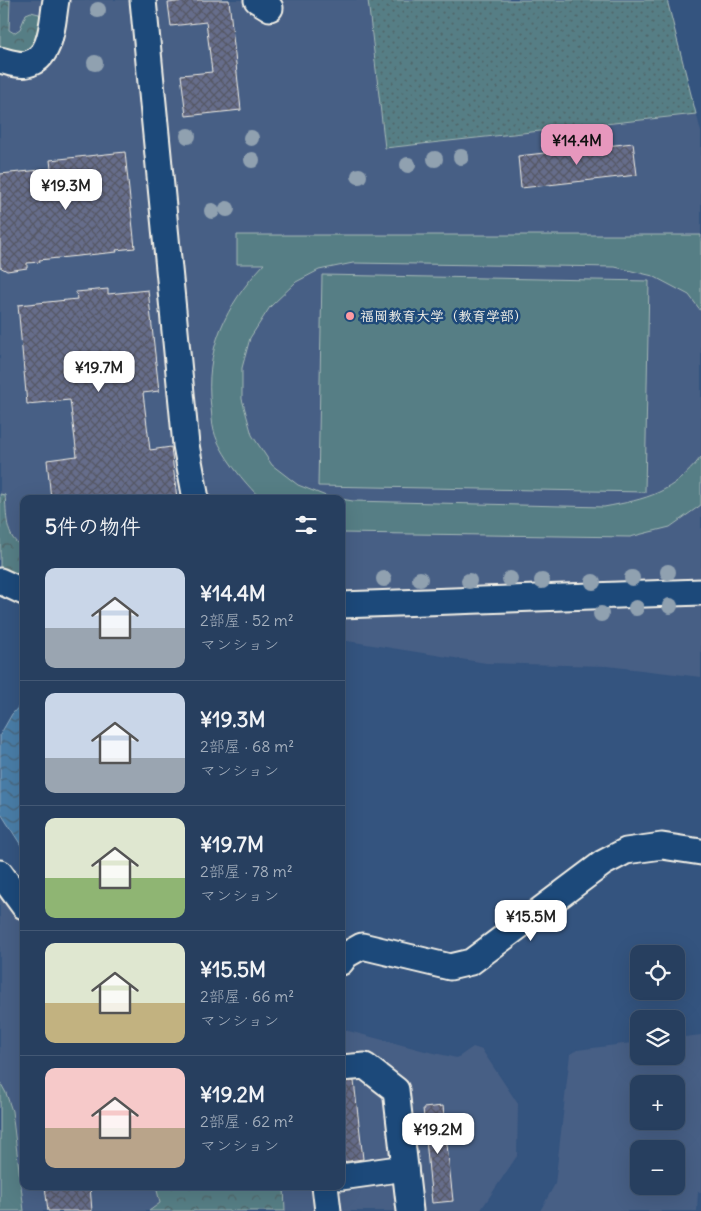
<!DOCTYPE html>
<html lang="ja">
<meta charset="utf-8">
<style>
:root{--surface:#273f5f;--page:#334a68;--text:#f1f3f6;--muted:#a4afbd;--line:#435874;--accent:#e797bd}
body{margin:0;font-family:Delius,"Klee One",sans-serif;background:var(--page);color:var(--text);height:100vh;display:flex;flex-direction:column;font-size:19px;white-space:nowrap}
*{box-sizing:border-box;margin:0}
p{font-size:16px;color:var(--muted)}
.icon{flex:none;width:28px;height:28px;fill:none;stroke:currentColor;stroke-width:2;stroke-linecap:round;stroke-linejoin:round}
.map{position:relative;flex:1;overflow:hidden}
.side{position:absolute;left:20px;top:495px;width:325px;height:695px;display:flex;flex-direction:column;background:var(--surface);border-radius:10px;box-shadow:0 5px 20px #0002,0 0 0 1px var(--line)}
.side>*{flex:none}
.controls{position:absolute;left:630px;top:945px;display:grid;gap:10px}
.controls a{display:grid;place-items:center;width:55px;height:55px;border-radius:10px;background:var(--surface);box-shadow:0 5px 20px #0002,0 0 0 1px var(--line);font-size:25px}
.price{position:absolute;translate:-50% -42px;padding:0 11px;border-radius:10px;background:#fff;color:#222;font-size:16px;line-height:32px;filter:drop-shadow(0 1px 2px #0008)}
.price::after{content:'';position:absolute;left:50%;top:30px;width:15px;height:11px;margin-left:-8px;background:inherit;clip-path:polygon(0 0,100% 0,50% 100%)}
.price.on{background:var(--accent);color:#111}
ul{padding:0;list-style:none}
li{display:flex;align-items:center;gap:15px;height:125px;padding:0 25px}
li+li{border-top:1px solid var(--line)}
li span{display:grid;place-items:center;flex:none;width:140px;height:100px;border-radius:10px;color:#555}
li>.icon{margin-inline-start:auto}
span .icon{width:60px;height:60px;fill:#fffc;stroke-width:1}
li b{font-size:21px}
h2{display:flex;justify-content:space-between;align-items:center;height:60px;padding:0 25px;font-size:21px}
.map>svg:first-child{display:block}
.built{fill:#475f85;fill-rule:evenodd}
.grass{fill:#567e85;stroke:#a5b8b6}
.forest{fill:url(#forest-crowns);stroke:#a5b8b6}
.park{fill:url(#park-dots);stroke:#a5b8b6}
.water{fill:url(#water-waves);stroke:#8eabc1}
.building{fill:url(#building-cross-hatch);stroke:#f4f1e8}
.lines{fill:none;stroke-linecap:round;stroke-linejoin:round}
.minor-casing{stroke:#f4f1e8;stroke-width:29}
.minor{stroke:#1f4a7a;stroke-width:25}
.tree{fill:#90a1b0}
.poi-dot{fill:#ff9aa2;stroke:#1f4a7a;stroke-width:2}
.labels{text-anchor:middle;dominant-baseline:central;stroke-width:5;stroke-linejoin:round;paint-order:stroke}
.poi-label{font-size:14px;font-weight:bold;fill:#f4f1e8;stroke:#1f4a7a;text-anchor:start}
</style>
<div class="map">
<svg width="701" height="1211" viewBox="0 0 701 1211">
<defs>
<pattern id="forest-crowns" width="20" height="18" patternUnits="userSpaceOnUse" patternTransform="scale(1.25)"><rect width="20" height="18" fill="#567e85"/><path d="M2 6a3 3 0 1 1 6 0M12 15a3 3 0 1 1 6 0" fill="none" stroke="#506669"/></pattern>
<pattern id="park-dots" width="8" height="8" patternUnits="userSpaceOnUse" patternTransform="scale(1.25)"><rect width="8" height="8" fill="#567e85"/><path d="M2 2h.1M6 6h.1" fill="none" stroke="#506669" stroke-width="1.8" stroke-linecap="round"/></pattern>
<pattern id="water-waves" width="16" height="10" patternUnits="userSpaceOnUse" patternTransform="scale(1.25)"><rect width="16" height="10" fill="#4a7da7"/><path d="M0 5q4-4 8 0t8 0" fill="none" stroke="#4a657b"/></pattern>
<pattern id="building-cross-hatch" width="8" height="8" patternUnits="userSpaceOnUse" patternTransform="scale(1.25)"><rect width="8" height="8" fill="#666d8b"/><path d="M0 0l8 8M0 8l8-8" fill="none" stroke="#565965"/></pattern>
</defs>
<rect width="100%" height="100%" fill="#34547f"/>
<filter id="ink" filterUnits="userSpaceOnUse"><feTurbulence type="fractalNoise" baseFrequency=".02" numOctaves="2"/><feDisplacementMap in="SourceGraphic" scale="10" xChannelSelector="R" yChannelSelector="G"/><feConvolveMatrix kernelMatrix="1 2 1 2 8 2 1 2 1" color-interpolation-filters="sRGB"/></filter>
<g filter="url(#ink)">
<!-- built -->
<g class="built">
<polygon points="0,0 668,0 701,132 701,677 607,666 486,663 341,640 341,499 24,499 24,603 0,594"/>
<polygon points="0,888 24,919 24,1186 341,1186 341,1029 425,1051 457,1058 473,1047 482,1050 518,1104 517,1156 480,1211 0,1211"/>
<path d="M 701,1035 L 701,1192 L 698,1192 L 697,1211 L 540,1211 L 555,1184 L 570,1054 L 577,1050 L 639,1042 L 639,1056 L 676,1056 L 676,1038 ZM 639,1084 L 676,1084 L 676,1121 L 639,1121 ZM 639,1149 L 676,1149 L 676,1186 L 639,1186 Z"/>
</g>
<!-- grass -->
<g class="grass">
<path d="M 237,235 L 701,235 L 701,311 L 689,295 L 653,276 L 615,267 L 353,263 L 319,270 L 296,282 L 270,307 L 250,338 L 242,368 L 242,399 L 252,435 L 272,465 L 298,485 L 326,496 L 340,499 L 261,499 C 245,483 220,454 214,431 C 212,424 212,416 211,408 C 204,350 225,306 264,264 L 237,264 Z"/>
<polygon points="322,275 649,281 645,492 318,486"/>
<path d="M 701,457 L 701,505 L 670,527 L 630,537 L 341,533 L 341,499 L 353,501 L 604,507 C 647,499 673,493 701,457 Z"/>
<polygon points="0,1082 6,1093 12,1111 24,1211 0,1211"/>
</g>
<!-- forest -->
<g class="forest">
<path d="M 0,0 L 10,0 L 9,30 L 14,33 L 20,29 L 26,14 L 31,12 L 39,14 L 42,21 L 36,45 C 23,54 16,51 2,48 L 0,45 Z"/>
<path d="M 0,494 L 5,495 C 7,513 4,539 24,547 L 24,580 L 0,569 Z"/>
<polygon points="156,1186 284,1186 285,1211 149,1211 160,1203"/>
</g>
<!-- park -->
<polygon class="park" points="368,0 667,0 696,114 385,148"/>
<!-- water -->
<polygon class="water" points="24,701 24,850 0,812 0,735 12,714"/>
<!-- building -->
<g class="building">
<polygon points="191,0 229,0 241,110 186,116 181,75 212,72 206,22 171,26 168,3"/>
<polygon points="633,143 637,175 521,188 518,156"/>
<polygon points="125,152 135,248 116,250 117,252 39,260 40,262 27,263 27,268 7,271 0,267 0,174 51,169 50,160"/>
<polygon points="108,289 108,294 148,290 159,391 143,393 150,450 171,447 177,499 51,499 47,460 77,456 70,400 27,404 18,305 77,299 76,292"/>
<polygon points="354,1081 363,1159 343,1162 341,1144 341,1082"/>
<polygon points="443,1106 453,1201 432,1203 423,1108"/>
<polygon points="45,1186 90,1186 92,1211 48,1211"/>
</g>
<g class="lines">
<!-- minor casing -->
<g class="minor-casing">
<g id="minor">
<polyline points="143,0 186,445 196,499"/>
<polyline points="257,0 270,8"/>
<path d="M 0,60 C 8,62 19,66 27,64 C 53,58 52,21 56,0"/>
<polyline points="0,581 24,592"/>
<polyline points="341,605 701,592"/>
<polyline points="0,873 24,906"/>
<polyline points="341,962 346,955 362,946 450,967 471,962 603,863 626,851 662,846 701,852"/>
<polyline points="341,1068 365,1066 396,1090 410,1211"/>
<polyline points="341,1177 405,1168"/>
<polyline points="325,1186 328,1211"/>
</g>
</g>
<!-- minor -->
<use href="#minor" class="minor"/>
</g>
<!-- trees -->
<g class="tree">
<circle cx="98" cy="10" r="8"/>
<circle cx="95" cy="63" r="8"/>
<circle cx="188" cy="136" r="8"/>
<circle cx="251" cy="138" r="8"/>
<circle cx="461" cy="157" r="8"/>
<circle cx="435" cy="159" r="8"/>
<circle cx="252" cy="160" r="8"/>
<circle cx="408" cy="165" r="8"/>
<circle cx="359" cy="176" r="8"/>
<circle cx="227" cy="209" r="8"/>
<circle cx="212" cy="211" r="8"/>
<circle cx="668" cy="572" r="8"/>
<circle cx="632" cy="578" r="8"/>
<circle cx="384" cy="579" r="8"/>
<circle cx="420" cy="579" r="8"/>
<circle cx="510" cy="579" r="8"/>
<circle cx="469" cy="581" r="8"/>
<circle cx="542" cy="581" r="8"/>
<circle cx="593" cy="582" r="8"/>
<circle cx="670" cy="606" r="8"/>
<circle cx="636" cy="608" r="8"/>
<circle cx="601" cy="614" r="8"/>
</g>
</g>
<!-- markers -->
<circle class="poi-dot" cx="350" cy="316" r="5"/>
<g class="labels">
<!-- poi labels -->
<g class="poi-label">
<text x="360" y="316">福岡教育大学（教育学部）</text>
</g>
</g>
</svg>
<div class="controls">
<a><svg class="icon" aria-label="locate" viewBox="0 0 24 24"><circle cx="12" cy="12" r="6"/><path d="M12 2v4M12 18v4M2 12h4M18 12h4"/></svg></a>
<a><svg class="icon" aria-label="layers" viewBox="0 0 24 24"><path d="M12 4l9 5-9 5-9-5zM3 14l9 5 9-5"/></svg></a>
<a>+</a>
<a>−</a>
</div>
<b class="price on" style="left:577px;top:166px">¥14.4M</b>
<b class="price" style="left:66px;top:211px">¥19.3M</b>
<b class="price" style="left:99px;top:393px">¥19.7M</b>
<b class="price" style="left:531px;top:942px">¥15.5M</b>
<b class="price" style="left:438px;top:1155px">¥19.2M</b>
<section class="side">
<h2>5件の物件<svg class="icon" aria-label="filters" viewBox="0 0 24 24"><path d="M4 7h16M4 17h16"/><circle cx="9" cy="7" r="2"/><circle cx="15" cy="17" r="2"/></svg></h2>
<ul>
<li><span style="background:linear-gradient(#c9d6e8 60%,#9aa5b1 0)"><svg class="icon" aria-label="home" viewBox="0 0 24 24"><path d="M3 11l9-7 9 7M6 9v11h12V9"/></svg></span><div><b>¥14.4M</b><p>2部屋 · 52 m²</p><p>マンション</p></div></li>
<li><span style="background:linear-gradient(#c9d6e8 65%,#9aa5b1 0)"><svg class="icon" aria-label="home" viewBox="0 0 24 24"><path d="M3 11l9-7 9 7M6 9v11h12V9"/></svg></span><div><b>¥19.3M</b><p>2部屋 · 68 m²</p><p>マンション</p></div></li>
<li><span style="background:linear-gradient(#dfe7d0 60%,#8fb573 0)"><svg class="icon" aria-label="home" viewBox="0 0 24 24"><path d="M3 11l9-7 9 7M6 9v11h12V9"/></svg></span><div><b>¥19.7M</b><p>2部屋 · 78 m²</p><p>マンション</p></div></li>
<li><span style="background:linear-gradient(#dfe7d0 60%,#c2b280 0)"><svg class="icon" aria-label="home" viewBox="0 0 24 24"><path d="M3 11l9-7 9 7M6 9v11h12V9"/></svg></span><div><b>¥15.5M</b><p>2部屋 · 66 m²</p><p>マンション</p></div></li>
<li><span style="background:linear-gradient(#f6c9c9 60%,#b9a48a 0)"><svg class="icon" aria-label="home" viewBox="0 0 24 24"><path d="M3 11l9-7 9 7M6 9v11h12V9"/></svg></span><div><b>¥19.2M</b><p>2部屋 · 62 m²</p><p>マンション</p></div></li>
</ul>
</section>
</div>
